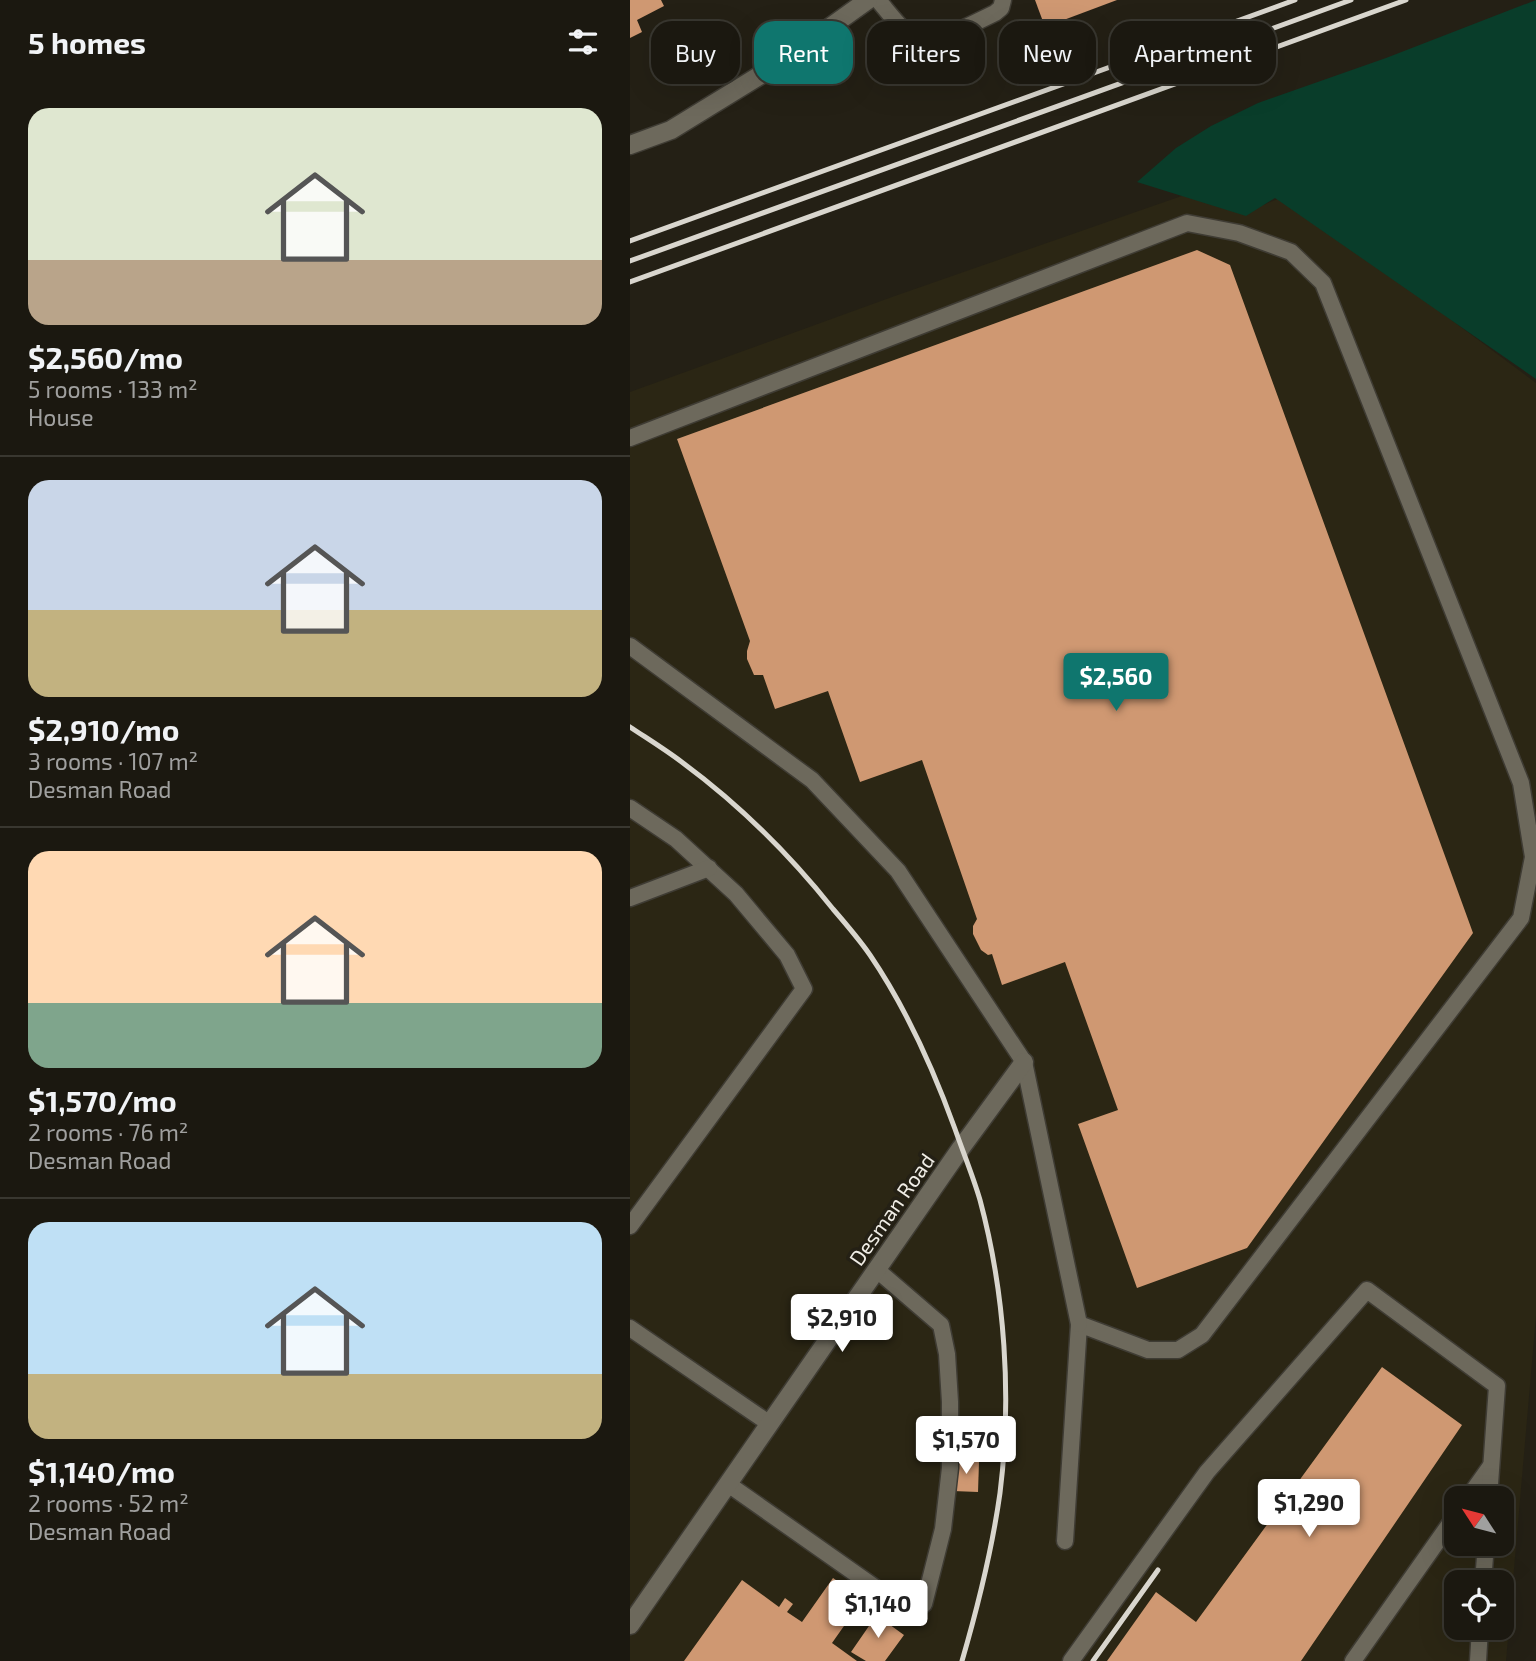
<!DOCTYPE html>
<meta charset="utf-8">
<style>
:root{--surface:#1b1810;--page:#28251e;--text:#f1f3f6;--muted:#a0a09f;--line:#393730;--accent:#0f766e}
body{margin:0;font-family:"Exo 2",sans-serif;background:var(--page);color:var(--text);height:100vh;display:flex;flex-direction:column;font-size:26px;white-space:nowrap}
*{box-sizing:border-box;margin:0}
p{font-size:23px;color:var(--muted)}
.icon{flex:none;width:38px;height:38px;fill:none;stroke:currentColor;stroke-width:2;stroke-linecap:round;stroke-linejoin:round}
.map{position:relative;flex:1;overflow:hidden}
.panel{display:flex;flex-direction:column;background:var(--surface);width:630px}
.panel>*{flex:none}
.hud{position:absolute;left:21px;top:21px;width:665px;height:63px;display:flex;gap:14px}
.needle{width:46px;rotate:306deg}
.tools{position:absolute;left:814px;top:1486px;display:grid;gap:14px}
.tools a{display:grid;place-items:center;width:70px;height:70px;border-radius:14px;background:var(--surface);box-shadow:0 7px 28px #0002,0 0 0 2px var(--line);font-size:35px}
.price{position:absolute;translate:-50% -60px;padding:0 16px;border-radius:7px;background:#fff;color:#222;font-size:23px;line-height:46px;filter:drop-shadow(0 2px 4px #0008)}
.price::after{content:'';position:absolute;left:50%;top:42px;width:21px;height:16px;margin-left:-10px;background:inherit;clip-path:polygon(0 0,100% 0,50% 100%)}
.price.current{background:var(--accent);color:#fff}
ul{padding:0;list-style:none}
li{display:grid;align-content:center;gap:14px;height:371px;padding:0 28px}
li+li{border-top:2px solid var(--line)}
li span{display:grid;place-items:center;height:217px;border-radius:21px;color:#555}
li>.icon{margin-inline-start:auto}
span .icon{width:126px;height:126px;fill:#fffc;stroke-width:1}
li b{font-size:30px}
h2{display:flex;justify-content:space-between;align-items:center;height:84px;padding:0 28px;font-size:30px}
.chip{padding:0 24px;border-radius:21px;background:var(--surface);box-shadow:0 7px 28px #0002,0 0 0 2px var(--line);font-size:24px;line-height:63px}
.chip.current{background:var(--accent);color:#fff}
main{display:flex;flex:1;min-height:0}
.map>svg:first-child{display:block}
.built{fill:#2b2614;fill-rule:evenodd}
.green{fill:#093d2a}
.building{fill:#cf9872}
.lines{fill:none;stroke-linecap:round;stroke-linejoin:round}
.service-casing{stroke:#3f3c34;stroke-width:19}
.minor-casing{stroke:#3f3c34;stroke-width:21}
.secondary-casing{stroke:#3f3c34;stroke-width:21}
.service{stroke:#6d695c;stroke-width:16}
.minor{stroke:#6d695c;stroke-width:18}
.secondary{stroke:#6d695c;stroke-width:18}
.rail{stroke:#d9d6ce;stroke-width:5}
.labels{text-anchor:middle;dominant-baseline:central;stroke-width:7;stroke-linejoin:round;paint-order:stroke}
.street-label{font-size:21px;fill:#f0ede6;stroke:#242015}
</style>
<main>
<section class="panel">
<h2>5 homes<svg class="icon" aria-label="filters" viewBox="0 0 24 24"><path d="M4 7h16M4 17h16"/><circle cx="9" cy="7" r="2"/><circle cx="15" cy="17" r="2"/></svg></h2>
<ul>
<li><span style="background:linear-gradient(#dfe7d0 70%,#b9a48a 0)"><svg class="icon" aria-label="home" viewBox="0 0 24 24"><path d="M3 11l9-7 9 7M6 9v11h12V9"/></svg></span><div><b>$2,560/mo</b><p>5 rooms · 133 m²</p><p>House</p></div></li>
<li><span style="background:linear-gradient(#c9d6e8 60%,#c2b280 0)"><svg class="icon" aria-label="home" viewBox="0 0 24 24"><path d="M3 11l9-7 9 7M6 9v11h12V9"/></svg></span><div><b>$2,910/mo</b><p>3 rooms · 107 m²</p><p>Desman Road</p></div></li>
<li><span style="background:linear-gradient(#ffd9b3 70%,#7fa58c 0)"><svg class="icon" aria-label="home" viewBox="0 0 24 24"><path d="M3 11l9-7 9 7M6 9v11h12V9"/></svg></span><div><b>$1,570/mo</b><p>2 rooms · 76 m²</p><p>Desman Road</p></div></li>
<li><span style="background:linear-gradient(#bfe0f5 70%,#c2b280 0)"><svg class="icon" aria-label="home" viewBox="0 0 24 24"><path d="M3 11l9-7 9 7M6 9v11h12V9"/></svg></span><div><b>$1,140/mo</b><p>2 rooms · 52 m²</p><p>Desman Road</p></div></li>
</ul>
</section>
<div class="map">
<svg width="906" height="1661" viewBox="0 0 906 1661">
<rect width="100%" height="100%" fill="#242015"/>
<!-- built -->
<path class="built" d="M 566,191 L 621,210 L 655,196 L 906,383 L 906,1316 L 876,1661 L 0,1661 L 0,392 L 262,297 ZM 826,1498 L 872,1498 L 872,1544 L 826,1544 ZM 826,1582 L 872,1582 L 872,1628 L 826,1628 Z"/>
<!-- green -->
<polygon class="green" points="906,0 906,379 645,198 616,216 507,182 546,148 581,126 628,103 756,58"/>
<!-- building -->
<g class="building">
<polygon points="0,0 31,0 34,6 7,20 12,32 0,38"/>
<polygon points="405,0 487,0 415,27"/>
<polygon points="567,250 600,265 843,933 617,1248 507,1288 448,1124 488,1110 435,962 372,985 362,954 358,955 351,950 343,934 343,926 347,919 292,760 230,782 198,691 145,709 133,675 124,675 117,659 117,651 120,641 47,439"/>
<polygon points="752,1367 832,1425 671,1661 477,1661 526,1592 566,1622"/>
<polygon points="324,1461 349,1462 348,1492 323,1491"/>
<polygon points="203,1578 233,1599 202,1643 227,1661 54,1661 112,1580 149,1607 155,1598 163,1604 157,1612 172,1622"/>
<polygon points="250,1610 259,1617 256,1622 274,1635 255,1661 236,1661 221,1652"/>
</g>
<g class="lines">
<!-- service casing -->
<g class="service-casing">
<g id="service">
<path d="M 248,0 C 261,15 280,43 299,45 L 365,13 L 371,8 L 373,0"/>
<polyline points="0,438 557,223 609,233 661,252 693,283 891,783 903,857 891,918 572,1335 548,1350 518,1350 449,1324 435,1541"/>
<polyline points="0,646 182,780 268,871 394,1062 449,1324"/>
<polyline points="0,808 46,839 106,894 157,955 174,989 0,1226"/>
<polyline points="0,898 79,868"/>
<polyline points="0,1328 140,1424"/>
<polyline points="98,1484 280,1612 294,1604 313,1529 320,1468 320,1402 317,1354 311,1325 247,1270"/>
<polyline points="838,1498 860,1467"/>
<polyline points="853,1582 856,1544"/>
<polyline points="441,1661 577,1472 737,1290 867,1386 859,1498"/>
<polyline points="723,1661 826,1515"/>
<polyline points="848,1661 850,1628"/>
</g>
</g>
<!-- minor casing -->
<g class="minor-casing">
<polyline id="minor" points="0,1625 331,1148 394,1062"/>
</g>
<!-- secondary casing -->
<g class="secondary-casing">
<polyline id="secondary" points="0,145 41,130 150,63 238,0"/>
</g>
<!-- service -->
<use href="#service" class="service"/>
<!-- minor -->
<use href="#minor" class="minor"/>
<!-- secondary -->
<use href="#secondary" class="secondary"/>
<!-- rail -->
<g class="rail">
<polyline points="0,241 665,0"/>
<polyline points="0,261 721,0"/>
<polyline points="0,282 776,0"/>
<path d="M 0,727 C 18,739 36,750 53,763 C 110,805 159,854 203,909 C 216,924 229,939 240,955 C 276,1008 303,1068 325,1129 C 333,1152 343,1176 350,1200 C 375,1293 382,1397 370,1493 C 362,1550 348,1606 332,1661"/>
<polyline points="463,1661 528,1570"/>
</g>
</g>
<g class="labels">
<!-- street labels -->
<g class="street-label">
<text transform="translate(261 1209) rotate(-55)">Desman Road</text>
</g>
</g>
</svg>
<div class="tools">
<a><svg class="needle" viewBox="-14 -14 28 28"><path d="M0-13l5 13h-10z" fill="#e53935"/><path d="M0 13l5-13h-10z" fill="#a0a09f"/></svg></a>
<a><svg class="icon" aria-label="locate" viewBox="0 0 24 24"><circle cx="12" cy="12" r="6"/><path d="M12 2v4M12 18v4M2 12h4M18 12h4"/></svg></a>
</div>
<b class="price current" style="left:486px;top:713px">$2,560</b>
<b class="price" style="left:212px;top:1354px">$2,910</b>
<b class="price" style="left:336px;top:1476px">$1,570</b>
<b class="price" style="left:679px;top:1539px">$1,290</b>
<b class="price" style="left:248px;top:1640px">$1,140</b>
<div class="hud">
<a class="chip">Buy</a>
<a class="chip current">Rent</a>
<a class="chip">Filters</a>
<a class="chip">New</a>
<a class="chip">Apartment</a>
</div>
</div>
</main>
